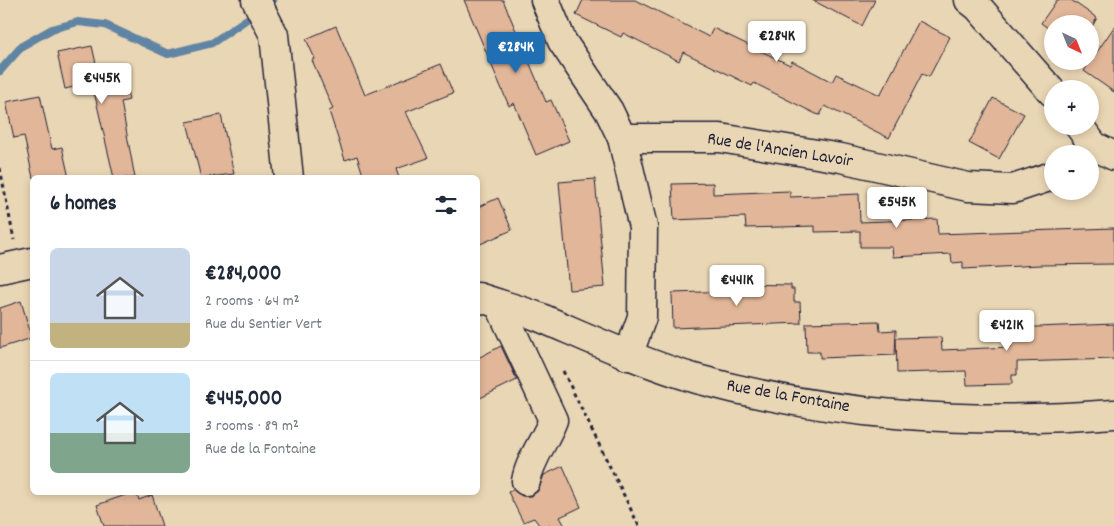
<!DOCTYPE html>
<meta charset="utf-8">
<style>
:root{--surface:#fff;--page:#f6f6f7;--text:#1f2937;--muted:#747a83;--line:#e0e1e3;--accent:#1f6fb2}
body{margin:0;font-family:Dekko,sans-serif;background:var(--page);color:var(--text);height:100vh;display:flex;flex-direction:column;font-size:19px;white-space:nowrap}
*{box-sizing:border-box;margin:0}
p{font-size:16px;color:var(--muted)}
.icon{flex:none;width:28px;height:28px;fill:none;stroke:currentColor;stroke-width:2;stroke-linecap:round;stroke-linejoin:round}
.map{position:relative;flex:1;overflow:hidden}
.sheet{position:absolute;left:30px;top:175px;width:450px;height:320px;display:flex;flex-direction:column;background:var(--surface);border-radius:8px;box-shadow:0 2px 8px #0003}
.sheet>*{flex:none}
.needle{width:32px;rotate:137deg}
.tools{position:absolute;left:1044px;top:15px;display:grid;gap:10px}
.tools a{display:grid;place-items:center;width:55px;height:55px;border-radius:50%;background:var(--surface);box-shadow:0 2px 8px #0003;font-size:25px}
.price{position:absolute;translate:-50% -42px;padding:0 11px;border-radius:5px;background:#fff;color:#222;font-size:16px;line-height:32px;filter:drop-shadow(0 1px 2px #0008)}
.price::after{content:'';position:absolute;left:50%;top:30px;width:15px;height:11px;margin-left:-8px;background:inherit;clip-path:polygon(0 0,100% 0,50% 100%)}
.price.on{background:var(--accent);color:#fff}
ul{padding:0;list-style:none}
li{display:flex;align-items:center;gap:15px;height:125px;padding:0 20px}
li+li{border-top:1px solid var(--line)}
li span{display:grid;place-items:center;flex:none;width:140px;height:100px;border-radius:8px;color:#555}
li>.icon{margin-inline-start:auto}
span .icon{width:60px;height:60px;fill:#fffc;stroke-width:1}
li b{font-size:21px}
h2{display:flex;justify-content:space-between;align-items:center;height:60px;padding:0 20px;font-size:21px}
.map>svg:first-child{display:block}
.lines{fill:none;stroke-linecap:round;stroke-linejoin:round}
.stream{stroke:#6084a3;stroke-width:8}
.building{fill:#e2b698;stroke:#22223b}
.minor-casing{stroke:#22223b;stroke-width:31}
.path{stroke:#22223b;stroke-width:3;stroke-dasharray:4 4;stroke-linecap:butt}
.minor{stroke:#e9d6b4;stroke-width:28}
.labels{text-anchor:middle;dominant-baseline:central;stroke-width:4;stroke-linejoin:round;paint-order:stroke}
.street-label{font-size:18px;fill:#22223b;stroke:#e9d6b4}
</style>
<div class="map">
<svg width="1114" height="526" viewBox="0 0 1114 526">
<rect width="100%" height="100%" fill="#e9d6b4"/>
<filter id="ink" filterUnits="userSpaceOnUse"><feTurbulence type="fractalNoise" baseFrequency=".02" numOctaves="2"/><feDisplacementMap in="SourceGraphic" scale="10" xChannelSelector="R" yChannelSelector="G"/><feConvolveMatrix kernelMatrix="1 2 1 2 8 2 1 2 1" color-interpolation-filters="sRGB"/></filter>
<g filter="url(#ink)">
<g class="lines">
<!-- stream -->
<g class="stream">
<polyline points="272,1 273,0"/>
<polyline points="0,71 22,46 52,29 78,22 105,25 168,54 212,43 247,19"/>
</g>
</g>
<!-- building -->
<g class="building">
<polygon points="464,0 503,0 546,102 551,100 569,141 536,155 514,103 509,106"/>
<polygon points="583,0 635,0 709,37 713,28 790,65 792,61 832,82 836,74 880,95 919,21 950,37 929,77 922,74 889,138 825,106 820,115 816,114 754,83 752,86 683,52 679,61 623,33 621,37 576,15"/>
<polygon points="812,0 875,0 862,26"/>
<polygon points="1057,0 1071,0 1097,18 1090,30 1090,24 1052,24 1052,31 1041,23"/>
<polygon points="336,26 365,95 441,64 453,93 406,112 428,158 396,169 399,178 364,178 357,156 345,160 329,111 333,109 312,60 315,59 306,39"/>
<polygon points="1114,27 1114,92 1084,71"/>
<polygon points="92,46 100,81 124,76 129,100 121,102 135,178 114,178 92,83 65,89 57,53"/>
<polygon points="40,95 52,149 62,147 69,178 33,178 24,136 14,138 6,102"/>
<polygon points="993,98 1024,114 999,159 969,143"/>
<polygon points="221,115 234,174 201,178 187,122"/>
<polygon points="595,179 605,287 569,290 559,182"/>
<polygon points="713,183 713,194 790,191 790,197 859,194 860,222 937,219 938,234 1114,228 1114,264 1040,265 963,269 963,262 952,263 951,254 893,257 892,247 860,247 860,231 815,232 815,226 746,228 745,217 674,220 672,184"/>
<polygon points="498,198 512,230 478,245 478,207"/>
<polygon points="733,284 791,285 791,289 794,289 794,302 800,302 801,323 673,328 672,293 733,291"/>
<polygon points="21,301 32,338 0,348 0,308"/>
<polygon points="879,321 880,331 896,330 895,355 820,358 820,352 807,352 806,323"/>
<polygon points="1114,324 1114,359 1017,362 1017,375 1012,375 1012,384 967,385 966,371 897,373 896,338 941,337 942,350 1011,347 1010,328"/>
<polygon points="501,346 517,380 478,399 478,358"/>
<polygon points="563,466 581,507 560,517 565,526 540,526 534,518 523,522 508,492 513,490 522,496 531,496 538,491 544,475"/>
<polygon points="134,492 136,492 139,500 152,495 162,526 104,526 97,505"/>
</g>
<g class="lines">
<!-- minor casing -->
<g class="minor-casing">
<g id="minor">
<polyline points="256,0 274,35 289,178"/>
<polyline points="545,0 562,41 609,111 622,138 643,227 642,317 628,356"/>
<polyline points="969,0 978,7 1052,92"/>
<polyline points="1079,126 1094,146 1114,156"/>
<polyline points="622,138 720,138 841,158 968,187 1013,189 1052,176"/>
<polyline points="0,269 32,262"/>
<path d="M 478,297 C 498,304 519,309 539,317 C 591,339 642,363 697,379 C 835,417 972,425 1114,414"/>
<path d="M 499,304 L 553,420 C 545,441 530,459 526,481"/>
</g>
</g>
<!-- path -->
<g class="path">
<polyline points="0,168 14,240"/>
<polyline points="563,371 639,526"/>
</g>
<!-- minor -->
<use href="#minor" class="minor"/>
</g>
</g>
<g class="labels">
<!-- street labels -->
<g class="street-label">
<text transform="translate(780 151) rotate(9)">Rue de l'Ancien Lavoir</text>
<text transform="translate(788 397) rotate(10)">Rue de la Fontaine</text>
</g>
</g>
</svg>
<div class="tools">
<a><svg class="needle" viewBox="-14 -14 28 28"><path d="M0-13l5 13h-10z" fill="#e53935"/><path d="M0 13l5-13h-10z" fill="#747a83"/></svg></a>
<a>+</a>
<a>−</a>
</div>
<b class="price" style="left:777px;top:63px">€284K</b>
<b class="price on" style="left:516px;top:74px">€284K</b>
<b class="price" style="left:102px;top:105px">€445K</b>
<b class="price" style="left:897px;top:229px">€545K</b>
<b class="price" style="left:737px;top:307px">€441K</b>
<b class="price" style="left:1007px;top:352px">€421K</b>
<section class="sheet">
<h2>6 homes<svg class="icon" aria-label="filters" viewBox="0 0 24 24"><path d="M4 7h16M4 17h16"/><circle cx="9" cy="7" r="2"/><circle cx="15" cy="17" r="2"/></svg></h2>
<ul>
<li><span style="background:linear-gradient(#c9d6e8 75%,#c2b280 0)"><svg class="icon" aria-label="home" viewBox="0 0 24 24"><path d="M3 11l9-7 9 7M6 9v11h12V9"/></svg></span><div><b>€284,000</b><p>2 rooms · 64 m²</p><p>Rue du Sentier Vert</p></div></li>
<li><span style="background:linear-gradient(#bfe0f5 60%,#7fa58c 0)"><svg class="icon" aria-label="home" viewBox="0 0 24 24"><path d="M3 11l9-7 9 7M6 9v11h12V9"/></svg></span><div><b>€445,000</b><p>3 rooms · 89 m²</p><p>Rue de la Fontaine</p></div></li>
</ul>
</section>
</div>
